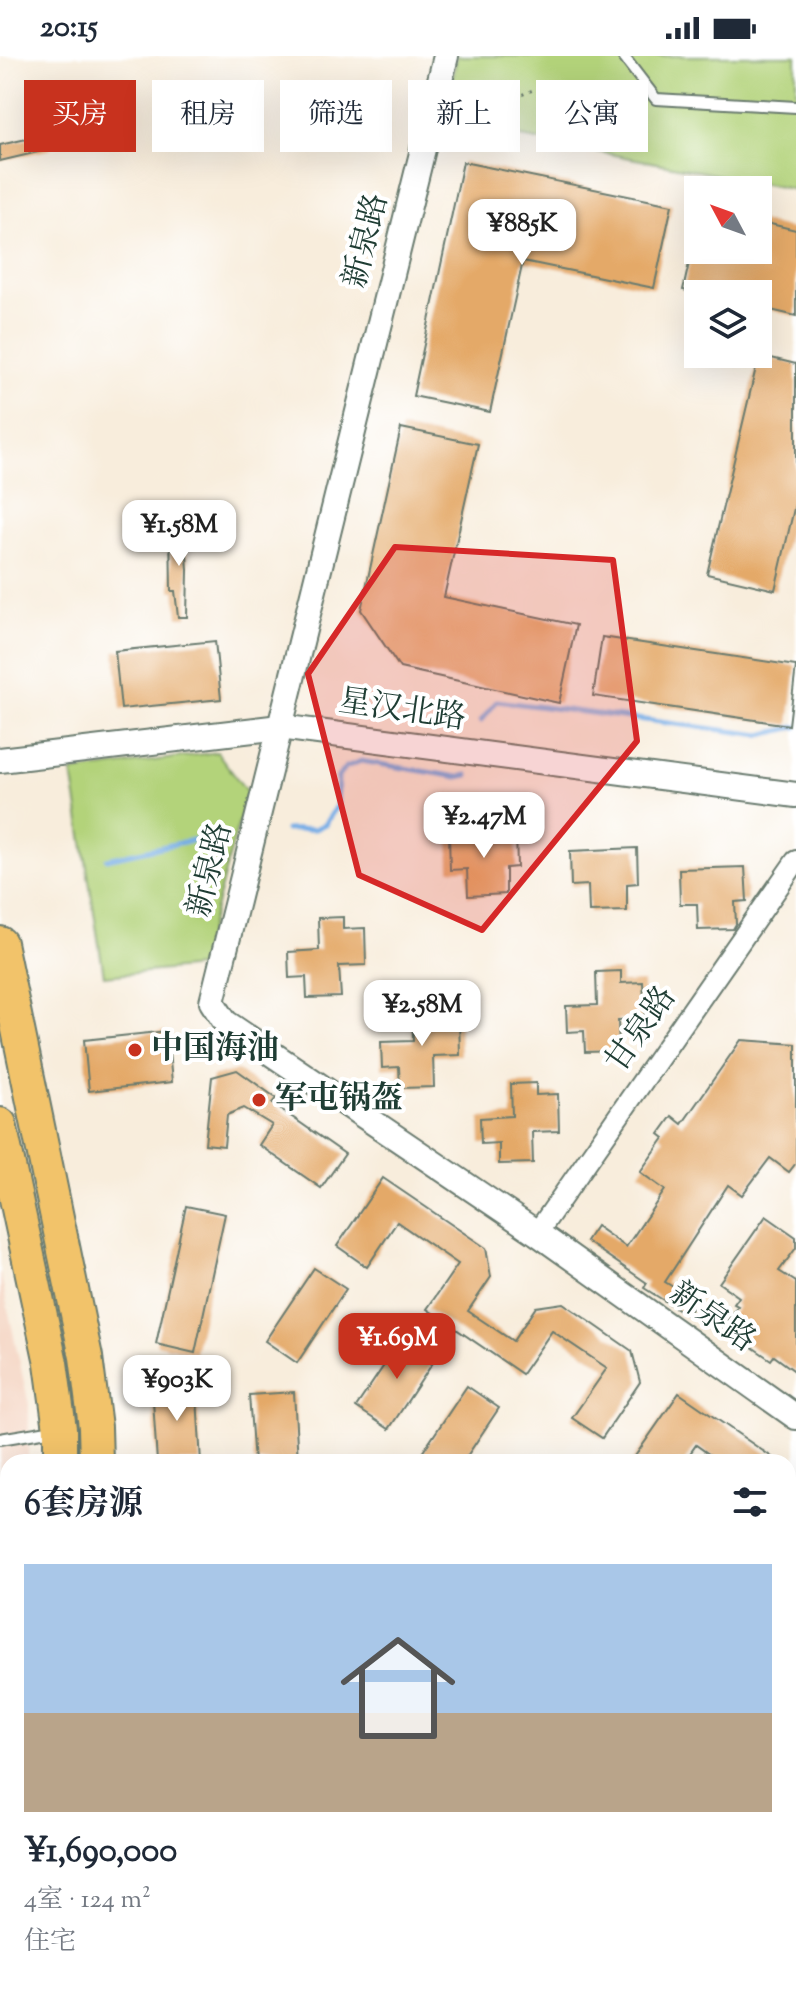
<!DOCTYPE html>
<html lang="zh">
<meta charset="utf-8">
<style>
:root{--surface:#fff;--page:#f6f6f7;--text:#1f2937;--muted:#747a83;--accent:#c8321e}
body{margin:0;font-family:"Sorts Mill Goudy","Noto Serif SC",serif;background:var(--page);color:var(--text);height:100vh;display:flex;flex-direction:column;font-size:30px;white-space:nowrap}
*{box-sizing:border-box;margin:0}
p{font-size:26px;color:var(--muted)}
.icon{flex:none;width:44px;height:44px;fill:none;stroke:currentColor;stroke-width:2;stroke-linecap:round;stroke-linejoin:round}
.map{position:relative;flex:1;overflow:hidden}
.sheet{position:absolute;left:0px;top:1398px;width:796px;height:538px;display:flex;flex-direction:column;background:var(--surface);border-radius:24px 24px 0 0;box-shadow:0 8px 32px #0002}
.sheet>*{flex:none}
.top-card{position:absolute;left:24px;top:24px;width:748px;height:72px;display:flex;gap:16px}
.needle{width:52px;rotate:311deg}
.tools{position:absolute;left:684px;top:120px;display:grid;gap:16px}
.tools a{display:grid;place-items:center;width:88px;height:88px;border-radius:0px;background:var(--surface);box-shadow:0 8px 32px #0002;font-size:40px}
.price{position:absolute;translate:-50% -68px;padding:0 18px;border-radius:16px;background:#fff;color:#222;font-size:26px;line-height:52px;filter:drop-shadow(0 2px 4px #0008)}
.price::after{content:'';position:absolute;left:50%;top:48px;width:24px;height:18px;margin-left:-12px;background:inherit;clip-path:polygon(0 0,100% 0,50% 100%)}
.price.current{background:var(--accent);color:#fff}
ul{padding:0;list-style:none}
li{display:grid;align-content:center;gap:16px;height:424px;padding:0 24px}
li span{display:grid;place-items:center;height:248px;border-radius:0px;color:#555}
li>.icon{margin-inline-start:auto}
span .icon{width:144px;height:144px;fill:#fffc;stroke-width:1}
li b{font-size:34px}
h2{display:flex;justify-content:space-between;align-items:center;height:96px;padding:0 24px;font-size:34px}
.tag{padding:0 28px;border-radius:0px;background:var(--surface);box-shadow:0 8px 32px #0002;font-size:28px;line-height:72px}
.tag.current{background:var(--accent);color:#fff}
.status{display:flex;justify-content:space-between;align-items:center;height:56px;padding:0 40px;background:var(--surface);direction:ltr}
.status svg{height:22px;fill:currentColor}
.map>svg:first-child{display:block}
.built{fill:#f4d3c0}
.green{fill:#b3d37a;stroke:#698857;stroke-width:2}
.lines{fill:none;stroke-linecap:round;stroke-linejoin:round}
.stream{stroke:#77aee6;stroke-width:5}
.building{fill:#e4a968}
.service-casing{stroke:#6b7b6f;stroke-width:14}
.minor-casing{stroke:#6b7b6f;stroke-width:24}
.tertiary-casing{stroke:#6b7b6f;stroke-width:28}
.primary-casing{stroke:#6b7b6f;stroke-width:36}
.path{stroke:#6b7b6f;stroke-width:3;stroke-dasharray:2 6;stroke-linecap:butt}
.service{stroke:#fff;stroke-width:10}
.minor{stroke:#fff;stroke-width:20}
.tertiary{stroke:#fff;stroke-width:24}
.primary{stroke:#f2c36a;stroke-width:32}
.marked{fill:#d62828;fill-opacity:0.2;stroke:#d62828;stroke-width:6;stroke-linejoin:round}
.poi-dot{fill:#c8321e;stroke:#fff;stroke-width:3}
.labels{text-anchor:middle;dominant-baseline:central;stroke-width:8;stroke-linejoin:round;paint-order:stroke}
.street-label{font-size:32px;fill:#1f3d34;stroke:#fff}
.poi-label{font-size:32px;font-weight:bold;fill:#1f3d34;stroke:#fff;text-anchor:start}
</style>
<div class="status"><b>20:15</b><svg viewBox="0 0 49 12"><path d="M0 12V9h3v3zM5 12V6h3v6zM10 12V3h3v9zM15 12V0h3v12zM26 1h20v11H26zM47 4h2v5h-2z"/></svg></div>
<div class="map">
<svg width="796" height="1935" viewBox="0 0 796 1935">
<rect width="100%" height="100%" fill="#fff"/>
<filter id="ink" filterUnits="userSpaceOnUse"><feTurbulence type="fractalNoise" baseFrequency=".0125" numOctaves="2"/><feDisplacementMap in="SourceGraphic" scale="16" xChannelSelector="R" yChannelSelector="G"/><feConvolveMatrix kernelMatrix="1 2 1 2 8 2 1 2 1" color-interpolation-filters="sRGB"/></filter>
<filter id="wash" filterUnits="userSpaceOnUse"><feTurbulence type="fractalNoise" baseFrequency=".006" numOctaves="4" result="noise"/><feDisplacementMap in="SourceGraphic" scale="32" xChannelSelector="R" yChannelSelector="G"/><feGaussianBlur stdDeviation="1.8" result="paint"/><feColorMatrix in="noise" values="0 0 0 0 0 0 0 0 0 0 0 0 0 0 0 0 0 1.4 0 .05"/><feComposite in="paint" operator="in"/></filter>
<g filter="url(#wash)">
<rect width="100%" height="100%" fill="#f8eddc"/>
<!-- built -->
<g class="built">
<polygon points="0,1216 29,1349 28,1406 8,1406 8,1792 0,1865"/>
<polygon points="107,1928 458,1928 452,1935 106,1935"/>
</g>
<!-- green -->
<g class="green">
<polygon points="457,0 796,0 796,134 444,66"/>
<polygon points="217,696 247,736 199,911 104,920 72,716"/>
</g>
<g class="lines">
<!-- stream -->
<g class="stream">
<polyline points="481,665 497,645 761,679 796,671"/>
<polyline points="286,774 315,773 325,768 337,750 338,721 346,711 361,705 458,721 468,719"/>
<polyline points="107,803 193,784 219,781"/>
</g>
</g>
<g id="blocks">
<!-- building -->
<g class="building">
<polygon points="48,78 51,93 0,105 0,89"/>
<polygon points="463,106 672,149 654,232 523,205 490,356 413,340"/>
<polygon points="758,165 796,174 796,260 758,251 758,238 701,238 683,234 692,194 758,194"/>
<polygon points="759,299 796,308 796,444 775,534 707,518"/>
<polygon points="401,372 478,388 444,541 576,569 559,647 400,612 361,554"/>
<polygon points="170,470 185,470 188,514 187,561 178,561 175,535 171,535"/>
<polygon points="602,581 796,610 789,669 593,640"/>
<polygon points="215,585 221,643 121,653 115,595"/>
<polygon points="516,776 517,811 506,812 506,838 468,840 467,813 450,814 449,779"/>
<polygon points="637,792 638,827 627,828 627,855 589,856 588,829 571,830 570,795"/>
<polygon points="745,811 747,845 735,846 736,868 733,873 698,874 697,848 680,848 679,813"/>
<polygon points="343,861 343,873 365,872 366,909 339,910 341,941 307,942 306,921 289,922 288,896 319,894 318,862"/>
<polygon points="621,915 621,927 643,926 645,963 618,964 619,995 585,996 584,975 567,976 566,950 597,949 596,916"/>
<polygon points="436,951 437,963 459,962 460,999 433,1000 434,1031 400,1032 399,1011 382,1012 381,986 413,985 412,952"/>
<polygon points="167,975 172,1026 89,1035 84,984"/>
<polygon points="741,984 796,988 796,1107 789,1116 770,1102 742,1139 728,1129 665,1226 696,1245 687,1259 644,1232 647,1227 586,1185 596,1170 626,1191 665,1134 640,1116 664,1082 659,1078 672,1060 682,1068"/>
<polygon points="237,1014 276,1042 272,1047 345,1098 321,1132 259,1089 272,1069 244,1052 227,1059 224,1090 205,1088 212,1021"/>
<polygon points="536,1027 536,1039 558,1038 559,1075 532,1076 533,1107 499,1108 499,1087 481,1088 480,1062 512,1060 511,1028"/>
<polygon points="383,1122 486,1192 491,1221 468,1255 513,1285 536,1251 563,1247 632,1295 640,1326 602,1382 572,1362 607,1312 552,1275 522,1318 427,1253 458,1208 397,1166 367,1211 337,1190"/>
<polygon points="186,1150 225,1158 195,1297 156,1288"/>
<polygon points="766,1160 796,1181 796,1192 779,1215 796,1226 796,1316 774,1300 771,1304 723,1271 738,1250 734,1248 739,1241 719,1227"/>
<polygon points="314,1212 346,1233 297,1307 265,1285"/>
<polygon points="406,1277 438,1299 389,1373 356,1351"/>
<polygon points="196,1326 201,1406 157,1406 152,1329"/>
<polygon points="467,1330 499,1352 463,1406 416,1406"/>
<polygon points="294,1336 298,1406 254,1406 249,1339"/>
<polygon points="679,1337 779,1406 720,1406 696,1389 684,1406 631,1406"/>
</g>
</g>
</g>
<g filter="url(#ink)">
<use href="#blocks" fill-opacity="0" stroke="#6b7b6f" stroke-width="2"/>
<g class="lines">
<!-- service casing -->
<g class="service-casing">
<g id="service">
<polyline points="623,0 656,43 796,51"/>
<polyline points="0,1383 54,1374"/>
</g>
</g>
<!-- minor casing -->
<g class="minor-casing">
<g id="minor">
<polyline points="537,1177 796,805"/>
<polyline points="788,1693 796,1682"/>
<polyline points="673,1928 683,1935"/>
</g>
</g>
<!-- tertiary casing -->
<g class="tertiary-casing">
<g id="tertiary">
<polyline points="446,0 212,946 225,966 537,1177 796,1361"/>
<polyline points="0,704 280,671 796,739"/>
<polyline points="788,1500 796,1489"/>
<polyline points="488,1935 493,1928"/>
</g>
</g>
<!-- primary casing -->
<g class="primary-casing">
<g id="primary">
<polyline points="0,887 86,1301 95,1371 96,1406"/>
<polyline points="0,1068 51,1307 60,1373 60,1406"/>
<polyline points="23,1935 24,1928"/>
<polyline points="61,1935 62,1928"/>
</g>
</g>
<!-- path -->
<polyline class="path" points="456,38 490,52 540,31 580,46 623,56 645,47"/>
<!-- service -->
<use href="#service" class="service"/>
<!-- minor -->
<use href="#minor" class="minor"/>
<!-- tertiary -->
<use href="#tertiary" class="tertiary"/>
<!-- primary -->
<use href="#primary" class="primary"/>
</g>
</g>
<!-- marked area -->
<path class="marked" d="M 395,491 L 613,504 L 637,685 L 482,874 L 359,819 L 308,618 Z"/>
<!-- markers -->
<g class="poi-dot">
<circle cx="135" cy="994" r="8"/>
<circle cx="259" cy="1044" r="8"/>
</g>
<g class="labels">
<!-- street labels -->
<g class="street-label">
<text transform="translate(367 185) rotate(-76)">新泉路</text>
<text transform="translate(402 655) rotate(8)">星汉北路</text>
<text transform="translate(211 814) rotate(-76)">新泉路</text>
<text transform="translate(642 974) rotate(-55)">甘泉路</text>
<text transform="translate(712 1262) rotate(35)">新泉路</text>
</g>
<!-- poi labels -->
<g class="poi-label">
<text x="151" y="994">中国海油</text>
<text x="275" y="1044">军屯锅盔</text>
</g>
</g>
</svg>
<div class="tools">
<a><svg class="needle" viewBox="-14 -14 28 28"><path d="M0-13l5 13h-10z" fill="#e53935"/><path d="M0 13l5-13h-10z" fill="#747a83"/></svg></a>
<a><svg class="icon" aria-label="layers" viewBox="0 0 24 24"><path d="M12 4l9 5-9 5-9-5zM3 14l9 5 9-5"/></svg></a>
</div>
<b class="price" style="left:522px;top:211px">¥885K</b>
<b class="price" style="left:179px;top:512px">¥1.58M</b>
<b class="price" style="left:484px;top:804px">¥2.47M</b>
<b class="price" style="left:422px;top:992px">¥2.58M</b>
<b class="price current" style="left:397px;top:1325px">¥1.69M</b>
<b class="price" style="left:177px;top:1367px">¥903K</b>
<div class="top-card">
<a class="tag current">买房</a>
<a class="tag">租房</a>
<a class="tag">筛选</a>
<a class="tag">新上</a>
<a class="tag">公寓</a>
</div>
<section class="sheet">
<h2>6套房源<svg class="icon" aria-label="filters" viewBox="0 0 24 24"><path d="M4 7h16M4 17h16"/><circle cx="9" cy="7" r="2"/><circle cx="15" cy="17" r="2"/></svg></h2>
<ul>
<li><span style="background:linear-gradient(#a9c7e8 60%,#b9a48a 0)"><svg class="icon" aria-label="home" viewBox="0 0 24 24"><path d="M3 11l9-7 9 7M6 9v11h12V9"/></svg></span><div><b>¥1,690,000</b><p>4室 · 124 m²</p><p>住宅</p></div></li>
</ul>
</section>
</div>
